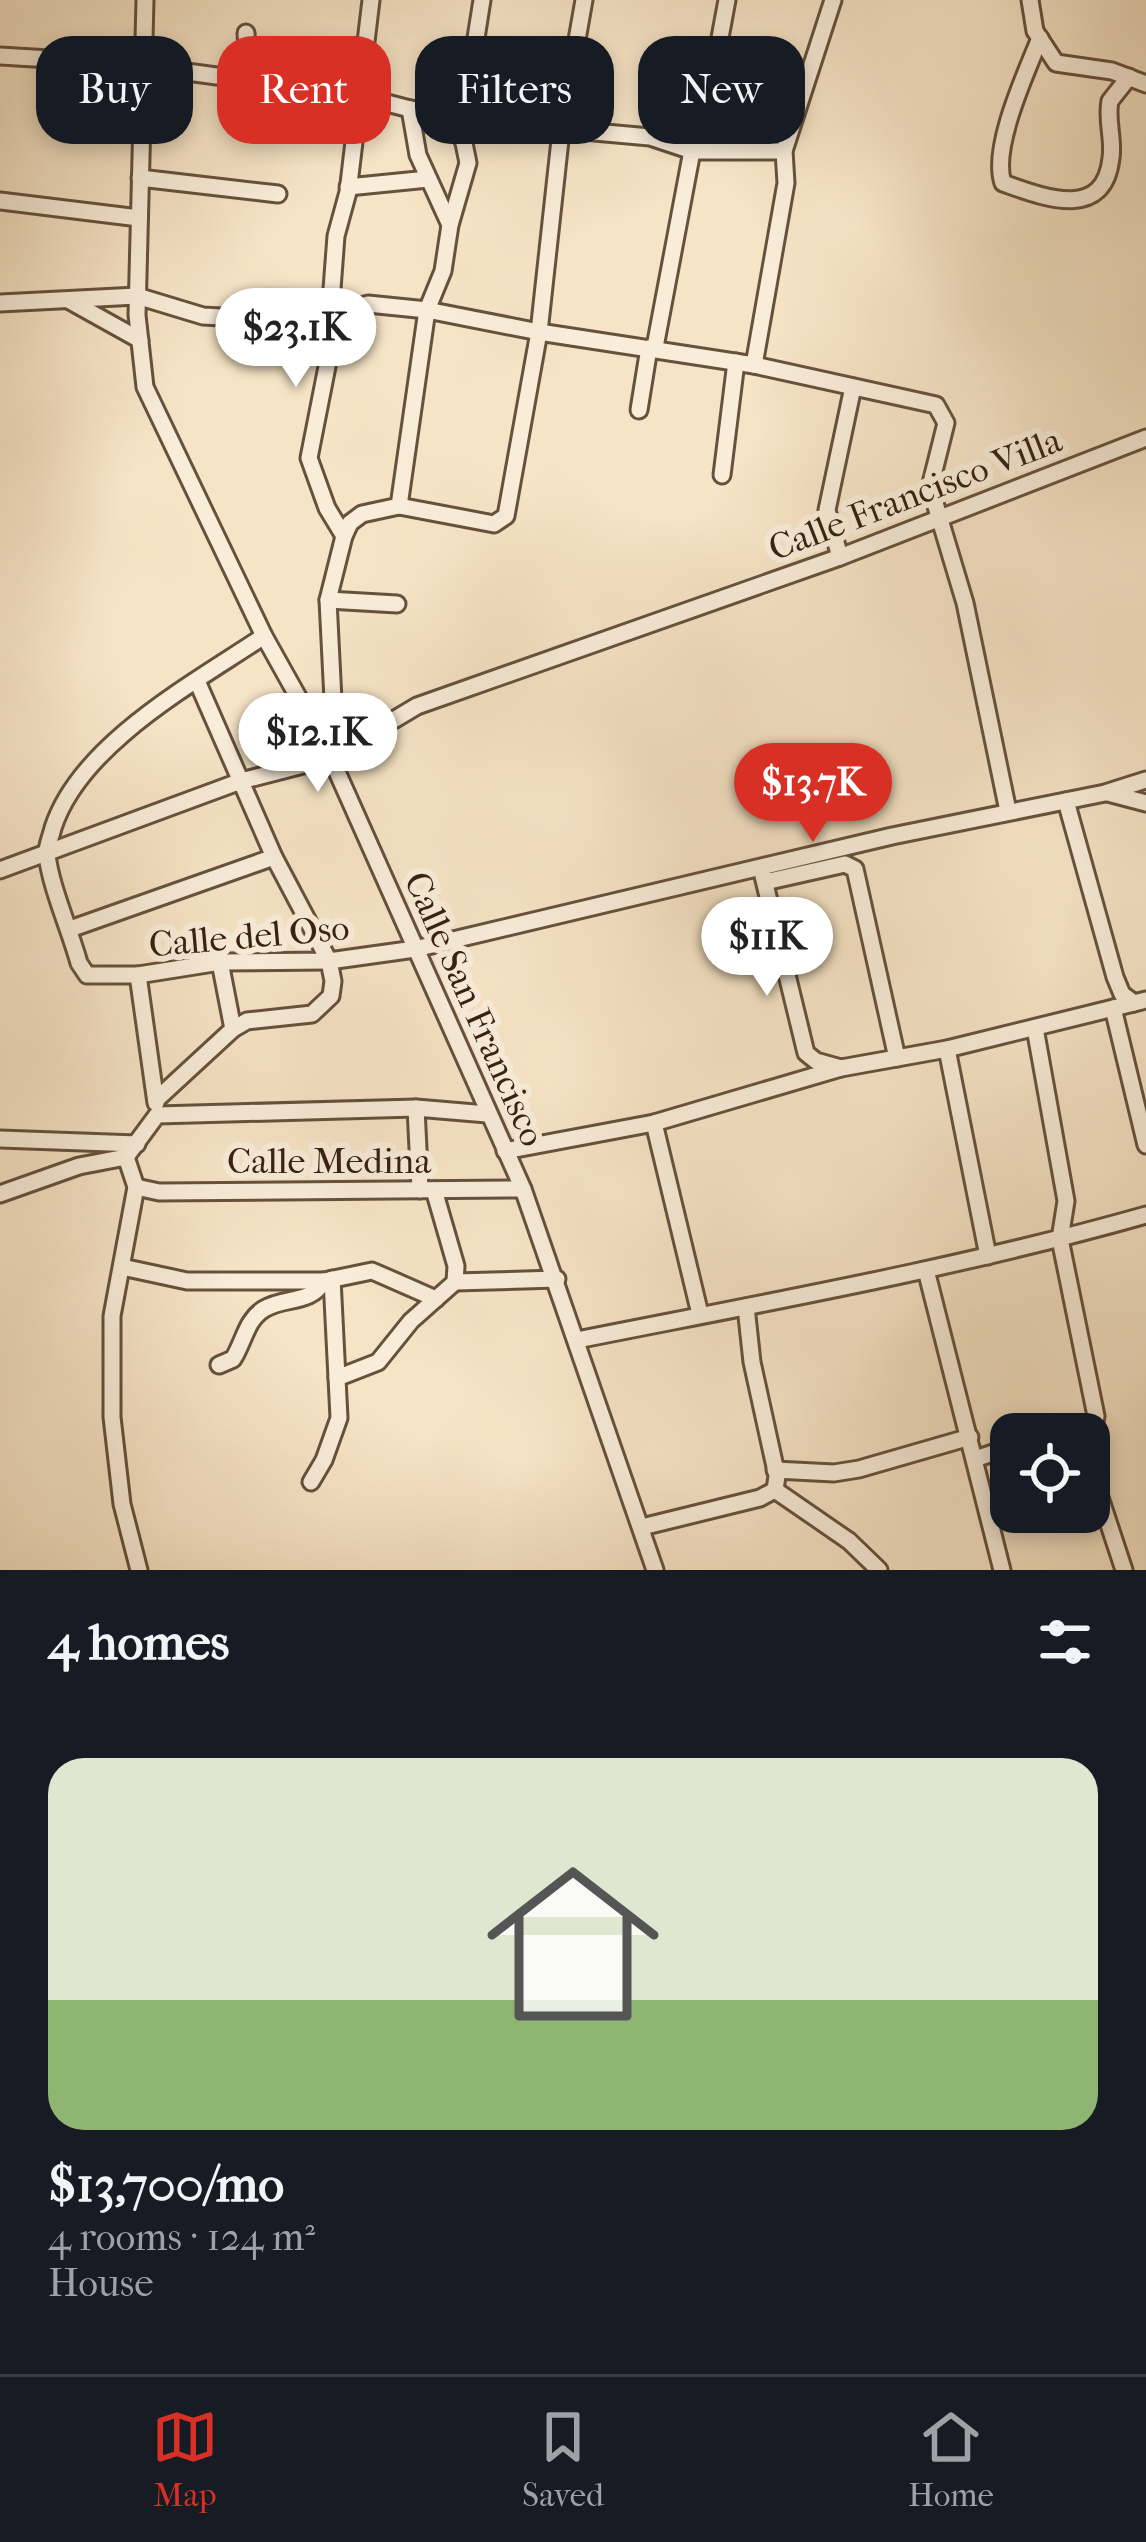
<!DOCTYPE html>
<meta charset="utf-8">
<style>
:root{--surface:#171b24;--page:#20242c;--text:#f1f3f6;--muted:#9ea1a6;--line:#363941;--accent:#d93025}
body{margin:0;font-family:"IM FELL French Canon",serif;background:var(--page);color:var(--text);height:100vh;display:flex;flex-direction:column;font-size:45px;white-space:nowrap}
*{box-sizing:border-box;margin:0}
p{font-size:39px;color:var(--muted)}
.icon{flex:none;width:66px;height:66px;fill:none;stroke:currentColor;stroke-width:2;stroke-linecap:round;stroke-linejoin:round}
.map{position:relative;height:1570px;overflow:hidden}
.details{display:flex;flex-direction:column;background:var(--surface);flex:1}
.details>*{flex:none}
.guide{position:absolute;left:36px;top:36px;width:1074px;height:108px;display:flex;gap:24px}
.tools{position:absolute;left:990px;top:1413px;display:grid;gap:24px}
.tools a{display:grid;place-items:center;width:120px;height:120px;border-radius:24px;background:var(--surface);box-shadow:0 6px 18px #0003;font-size:60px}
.price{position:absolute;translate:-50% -102px;padding:0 27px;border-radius:42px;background:#fff;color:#222;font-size:39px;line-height:78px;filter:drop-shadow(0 3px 6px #0008)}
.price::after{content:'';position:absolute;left:50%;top:72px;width:36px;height:27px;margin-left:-18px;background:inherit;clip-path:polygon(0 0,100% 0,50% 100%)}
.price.selected{background:var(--accent);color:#fff}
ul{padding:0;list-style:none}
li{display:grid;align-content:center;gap:24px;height:636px;padding:0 48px}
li+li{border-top:3px solid var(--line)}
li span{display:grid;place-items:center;height:372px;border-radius:36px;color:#555}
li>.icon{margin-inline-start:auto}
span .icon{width:216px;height:216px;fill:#fffc;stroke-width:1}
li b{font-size:51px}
h2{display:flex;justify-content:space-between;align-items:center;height:144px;padding:0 48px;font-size:51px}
.tag{padding:0 42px;border-radius:36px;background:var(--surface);box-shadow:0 6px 18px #0003;font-size:42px;line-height:108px}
.tag.selected{background:var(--accent);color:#fff}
.tab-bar{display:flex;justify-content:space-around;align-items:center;height:168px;border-top:3px solid var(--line);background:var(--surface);font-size:33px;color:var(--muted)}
.tab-bar a{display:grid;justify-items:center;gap:6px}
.tab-bar .selected{color:var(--accent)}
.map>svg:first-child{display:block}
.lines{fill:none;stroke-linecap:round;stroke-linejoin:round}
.minor-casing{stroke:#66513d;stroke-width:21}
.minor{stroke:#f9edda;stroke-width:15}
.labels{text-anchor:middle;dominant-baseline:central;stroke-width:12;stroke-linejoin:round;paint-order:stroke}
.street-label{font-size:36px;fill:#36200f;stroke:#f9edda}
</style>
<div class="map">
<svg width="1146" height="1570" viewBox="0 0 1146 1570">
<rect width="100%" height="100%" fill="#f6e4c6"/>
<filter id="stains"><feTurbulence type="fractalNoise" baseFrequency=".00167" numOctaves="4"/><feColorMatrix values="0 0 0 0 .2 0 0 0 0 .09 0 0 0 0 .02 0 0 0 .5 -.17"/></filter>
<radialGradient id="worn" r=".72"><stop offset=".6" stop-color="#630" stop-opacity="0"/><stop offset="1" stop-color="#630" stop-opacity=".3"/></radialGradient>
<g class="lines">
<!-- minor casing -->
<g class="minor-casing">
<g id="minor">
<polyline points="145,0 137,315 145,387 264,636 326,747 523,1189 655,1570"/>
<polyline points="1030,0 1035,31 1056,63 1112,71 1146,84"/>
<polyline points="246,33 249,82"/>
<path d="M 1040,38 C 1026,73 991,148 1003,183 C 1043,197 1104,222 1111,158 C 1114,139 1106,120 1110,101 L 1129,77"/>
<polyline points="0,56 66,60 104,73 142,79"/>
<polyline points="143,66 356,95 410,109 516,125 650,137 692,151 784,151"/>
<polyline points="712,81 727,0"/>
<polyline points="410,109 418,155 450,225"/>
<polyline points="140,178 278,194"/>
<polyline points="348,187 428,179"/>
<polyline points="0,201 139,218"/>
<polyline points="70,301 140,340"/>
<polyline points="0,303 137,296 203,316 307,322 368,304 427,310 539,332 754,365 936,405 946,423 931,483 932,493 965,603 1008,811"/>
<polyline points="655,347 692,151"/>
<polyline points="754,365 786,183 784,151 833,0"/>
<polyline points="639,410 649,348"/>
<polyline points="722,475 736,362"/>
<polyline points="399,506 494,524 506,516 539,332 561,131 584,0"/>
<polyline points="344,536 327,508 309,458 334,331 332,289 336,236 348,192 371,0"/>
<polyline points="840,557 827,510 853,387"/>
<polyline points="328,600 397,604"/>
<path d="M 264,636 C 194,683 80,744 53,828 C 51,837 46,847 47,855 C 51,888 70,930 79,963 L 87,975 L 138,975 L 220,962 L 329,961 L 415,949 L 892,836 L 1105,793 L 1146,780"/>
<polyline points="197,681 274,857 329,961 333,981 331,996 312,1014 247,1021 233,1029"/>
<polyline points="326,747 334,720 328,600 344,536 350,523 362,514 399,506 427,310 443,271 450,225 468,163 464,143 450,113 451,104 476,38 482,0"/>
<polyline points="1108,793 1146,803"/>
<polyline points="1066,801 1115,977 1122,994 1134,1003"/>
<polyline points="0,870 241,781 330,758 417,706 840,557 1146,438"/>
<polyline points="763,876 806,1053 816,1061 841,1068"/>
<polyline points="765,882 845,864 855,869 897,1058"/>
<polyline points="70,929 274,857"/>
<polyline points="138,975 156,1103"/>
<polyline points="1113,1008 1146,1145"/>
<polyline points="1035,1028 1066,1201 1060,1239 1096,1416 1089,1464 1124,1570"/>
<polyline points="947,1049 988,1256"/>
<polyline points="156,1100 233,1029 220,962"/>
<polyline points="416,1108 420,1190"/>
<polyline points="654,1123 700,1314"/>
<polyline points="0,1139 137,1144"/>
<polyline points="505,1151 654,1123 841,1068 947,1049 1146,1000"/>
<polyline points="126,1157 136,1187 112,1316 112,1417 122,1504 139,1570"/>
<polyline points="126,1157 157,1115 416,1108 487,1114"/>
<polyline points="136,1187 159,1192 523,1189"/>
<polyline points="0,1194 79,1166 126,1157"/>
<polyline points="122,1267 187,1281 324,1281 372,1271 436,1299"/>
<polyline points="926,1270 1002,1570"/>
<polyline points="332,1279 337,1378"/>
<polyline points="455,1282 557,1279"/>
<polyline points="746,1307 752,1362 777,1476 775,1490"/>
<path d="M 577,1340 C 768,1302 959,1268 1146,1215"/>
<path d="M 219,1365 L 233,1359 C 244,1342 246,1320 264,1309 C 285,1296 310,1305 324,1281"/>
<polyline points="975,1459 1011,1447"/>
<polyline points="775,1470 834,1473 859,1469 970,1437"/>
<polyline points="311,1482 324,1460 339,1418 337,1378 378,1362 411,1321 455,1282 456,1266 434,1190"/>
<polyline points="775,1490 849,1541 879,1570"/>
<polyline points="988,1511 1011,1498"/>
<polyline points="642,1527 760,1498 775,1490"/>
</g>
</g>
<!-- minor -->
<use href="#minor" class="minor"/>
</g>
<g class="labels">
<!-- street labels -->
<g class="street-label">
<text transform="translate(915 494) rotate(-21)">Calle Francisco Villa</text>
<text transform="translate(249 936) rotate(-5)">Calle del Oso</text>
<text transform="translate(475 1009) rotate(66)">Calle San Francisco</text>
<text x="329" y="1161">Calle Medina</text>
</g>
</g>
<rect width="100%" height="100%" filter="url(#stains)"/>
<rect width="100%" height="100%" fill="url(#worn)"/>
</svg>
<div class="tools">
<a><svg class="icon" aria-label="locate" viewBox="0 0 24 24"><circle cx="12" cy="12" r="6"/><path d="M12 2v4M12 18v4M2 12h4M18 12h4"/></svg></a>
</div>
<b class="price" style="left:296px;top:390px">$23.1K</b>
<b class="price" style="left:318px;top:795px">$12.1K</b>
<b class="price selected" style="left:813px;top:845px">$13.7K</b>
<b class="price" style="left:767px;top:999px">$11K</b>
<div class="guide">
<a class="tag">Buy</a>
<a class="tag selected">Rent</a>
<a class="tag">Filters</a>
<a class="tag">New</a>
</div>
</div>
<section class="details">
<h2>4 homes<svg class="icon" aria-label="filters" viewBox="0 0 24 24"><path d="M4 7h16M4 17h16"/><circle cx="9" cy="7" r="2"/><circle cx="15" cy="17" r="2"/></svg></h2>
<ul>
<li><span style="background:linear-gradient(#dfe7d0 65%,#8fb573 0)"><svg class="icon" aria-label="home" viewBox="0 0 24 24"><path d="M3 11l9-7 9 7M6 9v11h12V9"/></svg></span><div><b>$13,700/mo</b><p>4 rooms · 124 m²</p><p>House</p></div></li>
</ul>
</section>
<nav class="tab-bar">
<a class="selected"><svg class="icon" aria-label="map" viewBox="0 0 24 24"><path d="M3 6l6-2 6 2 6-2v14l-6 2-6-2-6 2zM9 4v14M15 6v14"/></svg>Map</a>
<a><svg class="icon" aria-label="saved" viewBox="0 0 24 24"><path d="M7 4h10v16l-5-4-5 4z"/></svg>Saved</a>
<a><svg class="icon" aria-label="home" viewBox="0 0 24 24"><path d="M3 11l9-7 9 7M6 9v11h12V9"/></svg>Home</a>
</nav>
